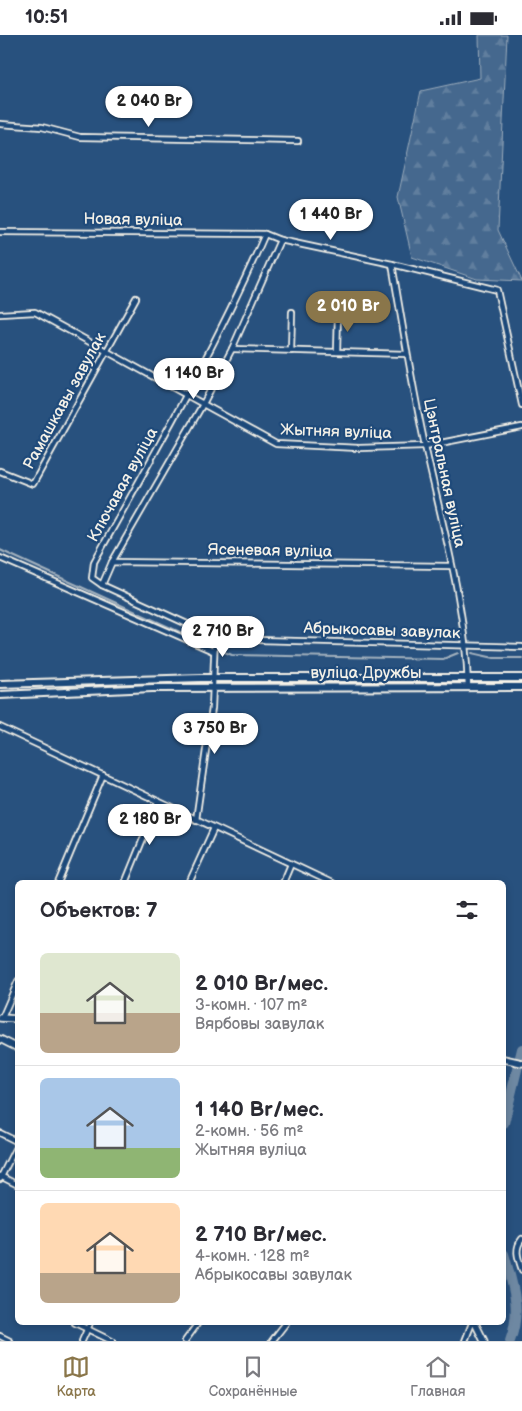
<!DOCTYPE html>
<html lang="ru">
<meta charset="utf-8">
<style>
:root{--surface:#fff;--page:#f2f2f3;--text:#2b2b33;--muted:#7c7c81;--line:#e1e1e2;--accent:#8a764a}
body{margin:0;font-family:"Balsamiq Sans",sans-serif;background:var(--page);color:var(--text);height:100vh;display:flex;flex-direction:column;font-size:19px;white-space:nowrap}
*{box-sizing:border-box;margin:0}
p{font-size:16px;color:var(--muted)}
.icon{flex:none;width:28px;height:28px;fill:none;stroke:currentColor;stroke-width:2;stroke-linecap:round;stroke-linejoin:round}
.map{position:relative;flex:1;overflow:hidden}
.side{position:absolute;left:15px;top:845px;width:491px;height:445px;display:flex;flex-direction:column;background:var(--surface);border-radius:8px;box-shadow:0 2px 8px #0003}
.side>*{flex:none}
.price{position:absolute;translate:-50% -42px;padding:0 11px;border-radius:18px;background:#fff;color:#222;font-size:16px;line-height:32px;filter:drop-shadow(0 1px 2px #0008)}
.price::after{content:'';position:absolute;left:50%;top:30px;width:15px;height:11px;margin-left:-8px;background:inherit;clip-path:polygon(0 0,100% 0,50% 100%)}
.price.selected{background:var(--accent);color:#fff}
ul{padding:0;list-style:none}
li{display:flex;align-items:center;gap:15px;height:125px;padding:0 25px}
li+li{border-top:1px solid var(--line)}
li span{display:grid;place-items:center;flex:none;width:140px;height:100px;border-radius:8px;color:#555}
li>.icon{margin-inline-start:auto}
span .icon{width:60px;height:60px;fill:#fffc;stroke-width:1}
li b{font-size:21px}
h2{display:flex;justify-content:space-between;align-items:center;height:60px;padding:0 25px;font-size:21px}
.status{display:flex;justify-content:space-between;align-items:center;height:35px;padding:0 25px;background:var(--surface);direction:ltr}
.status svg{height:14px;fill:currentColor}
.tabs{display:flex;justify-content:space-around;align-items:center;height:70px;border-top:1px solid var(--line);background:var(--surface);font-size:14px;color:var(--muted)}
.tabs a{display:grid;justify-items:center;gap:2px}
.tabs .selected{color:var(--accent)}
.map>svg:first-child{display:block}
.forest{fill:url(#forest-firs);stroke:#9cacbb}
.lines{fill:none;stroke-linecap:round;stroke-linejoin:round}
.stream{stroke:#a4b2be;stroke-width:2}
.river{stroke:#6e88a2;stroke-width:10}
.street-casing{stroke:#f4f1e8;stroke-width:8}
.secondary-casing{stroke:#f4f1e8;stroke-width:9}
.primary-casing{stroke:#f4f1e8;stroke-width:10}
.street{stroke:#1f4a7a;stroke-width:4.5}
.secondary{stroke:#1f4a7a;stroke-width:5.5}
.primary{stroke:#1f4a7a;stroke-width:6}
.labels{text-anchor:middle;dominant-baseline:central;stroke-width:4.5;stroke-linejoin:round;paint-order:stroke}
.street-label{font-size:16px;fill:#f4f1e8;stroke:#1f4a7a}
</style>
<div class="status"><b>10:51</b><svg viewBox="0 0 49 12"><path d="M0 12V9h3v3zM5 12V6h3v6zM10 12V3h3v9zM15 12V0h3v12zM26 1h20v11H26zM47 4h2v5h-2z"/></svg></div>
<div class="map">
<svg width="522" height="1306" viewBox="0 0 522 1306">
<defs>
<pattern id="forest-firs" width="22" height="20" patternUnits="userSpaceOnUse" patternTransform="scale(1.25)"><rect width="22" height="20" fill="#45688e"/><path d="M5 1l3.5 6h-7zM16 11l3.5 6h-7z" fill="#607e9e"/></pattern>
</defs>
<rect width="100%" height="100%" fill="#28517e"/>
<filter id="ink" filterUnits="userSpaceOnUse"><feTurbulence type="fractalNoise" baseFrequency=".02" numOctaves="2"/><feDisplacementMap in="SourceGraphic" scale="10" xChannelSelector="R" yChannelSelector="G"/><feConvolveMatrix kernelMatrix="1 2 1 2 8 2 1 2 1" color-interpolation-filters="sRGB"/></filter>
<g filter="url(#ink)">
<!-- forest -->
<polygon class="forest" points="479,0 507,0 498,195 522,246 477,244 412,222 398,162 421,56 480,43"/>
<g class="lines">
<!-- stream -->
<g class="stream">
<polyline points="0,515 204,608"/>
<polyline points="217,614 232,620 443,624 458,618"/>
<polyline points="472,618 494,623 522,623"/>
</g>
<!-- river -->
<g class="river">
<polyline points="504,1088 522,1014"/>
<path d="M 504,1219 C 513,1251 522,1274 510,1306"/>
</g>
<!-- street casing -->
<g class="street-casing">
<g id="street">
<polyline points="0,89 42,92 80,102 298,106"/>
<polyline points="0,197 265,199 280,205 392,229 497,255 522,370"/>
<path d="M 265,199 C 216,312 154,419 94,527 L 92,543 L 102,550 L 220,604 L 522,612"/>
<path d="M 392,229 C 403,293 413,357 427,420 C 444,496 466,574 468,652"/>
<polyline points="0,279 35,277 276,409 359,413 425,411 522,392"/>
<polyline points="232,314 407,319"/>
<polyline points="291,316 292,277"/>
<polyline points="337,317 338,279"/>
<polyline points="0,436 33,449 136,263"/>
<polyline points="0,523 213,616"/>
<polyline points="112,527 203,369 232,314 280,205"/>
<polyline points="102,550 112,527 451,531"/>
<polyline points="0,692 332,848"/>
<polyline points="196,785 212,673 215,601"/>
<polyline points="58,848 103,740"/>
<polyline points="125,848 158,767"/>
<polyline points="189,848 214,793"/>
<polyline points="283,848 291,829"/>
<polyline points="2,983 18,946"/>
<polyline points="0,1098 18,1107"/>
<polyline points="0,1141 18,1150"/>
<polyline points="0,1144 18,1108"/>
<path d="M 522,1204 C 514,1214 518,1223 522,1235"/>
<polyline points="75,1288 112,1306"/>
<polyline points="0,1301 10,1306"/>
<polyline points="82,1306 90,1288"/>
<polyline points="185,1306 198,1288"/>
<polyline points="272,1306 286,1288"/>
<polyline points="465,1306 472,1288"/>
</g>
</g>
<!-- secondary casing -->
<g class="secondary-casing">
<g id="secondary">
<polyline points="0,983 18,984"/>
<polyline points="0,1004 18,1013"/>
<polyline points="504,1024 522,1028"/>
<polyline points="475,1288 484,1306"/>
</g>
</g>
<!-- primary casing -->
<g class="primary-casing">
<g id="primary">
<polyline points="0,649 201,643 522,643"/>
<polyline points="0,660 152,653 522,652"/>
</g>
</g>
<!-- street -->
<use href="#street" class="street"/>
<!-- secondary -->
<use href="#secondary" class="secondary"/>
<!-- primary -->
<use href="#primary" class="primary"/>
</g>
</g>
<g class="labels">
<!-- street labels -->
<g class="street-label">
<text transform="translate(133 185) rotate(1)">Новая вуліца</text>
<text transform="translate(65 366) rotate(-61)">Рамашкавы завулак</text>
<text transform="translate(336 397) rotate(2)">Жытняя вуліца</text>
<text transform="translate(444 438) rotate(78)">Цэнтральная вуліца</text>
<text transform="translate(123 450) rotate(-61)">Ключавая вуліца</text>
<text transform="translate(270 516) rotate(1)">Ясеневая вуліца</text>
<text transform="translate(382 596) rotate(2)">Абрыкосавы завулак</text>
<text x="366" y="638">вуліца Дружбы</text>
</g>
</g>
</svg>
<b class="price" style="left:149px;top:93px">2 040 Br</b>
<b class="price" style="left:331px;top:206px">1 440 Br</b>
<b class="price selected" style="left:348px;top:298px">2 010 Br</b>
<b class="price" style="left:194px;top:365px">1 140 Br</b>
<b class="price" style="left:223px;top:623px">2 710 Br</b>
<b class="price" style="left:215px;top:720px">3 750 Br</b>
<b class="price" style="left:150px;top:811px">2 180 Br</b>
<section class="side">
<h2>Объектов: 7<svg class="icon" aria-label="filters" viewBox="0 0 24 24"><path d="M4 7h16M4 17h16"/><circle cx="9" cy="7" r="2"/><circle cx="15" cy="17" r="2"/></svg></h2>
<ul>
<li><span style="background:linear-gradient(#dfe7d0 60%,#b9a48a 0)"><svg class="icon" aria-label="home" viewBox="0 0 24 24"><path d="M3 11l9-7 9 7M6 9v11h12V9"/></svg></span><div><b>2 010 Br/мес.</b><p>3-комн. · 107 m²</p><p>Вярбовы завулак</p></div></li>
<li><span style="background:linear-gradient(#a9c7e8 70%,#8fb573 0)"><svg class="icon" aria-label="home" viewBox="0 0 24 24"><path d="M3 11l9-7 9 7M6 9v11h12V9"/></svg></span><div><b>1 140 Br/мес.</b><p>2-комн. · 56 m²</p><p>Жытняя вуліца</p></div></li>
<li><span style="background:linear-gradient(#ffd9b3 70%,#b9a48a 0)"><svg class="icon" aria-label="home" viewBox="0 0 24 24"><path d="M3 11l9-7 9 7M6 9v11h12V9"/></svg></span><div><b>2 710 Br/мес.</b><p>4-комн. · 128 m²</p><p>Абрыкосавы завулак</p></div></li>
</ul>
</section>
</div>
<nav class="tabs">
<a class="selected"><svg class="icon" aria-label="map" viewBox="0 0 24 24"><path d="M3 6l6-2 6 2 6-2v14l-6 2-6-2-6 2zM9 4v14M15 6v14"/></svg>Карта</a>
<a><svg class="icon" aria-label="saved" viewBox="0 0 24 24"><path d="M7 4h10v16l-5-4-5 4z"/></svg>Сохранённые</a>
<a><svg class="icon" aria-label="home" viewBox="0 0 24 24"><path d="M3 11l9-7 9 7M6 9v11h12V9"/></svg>Главная</a>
</nav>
